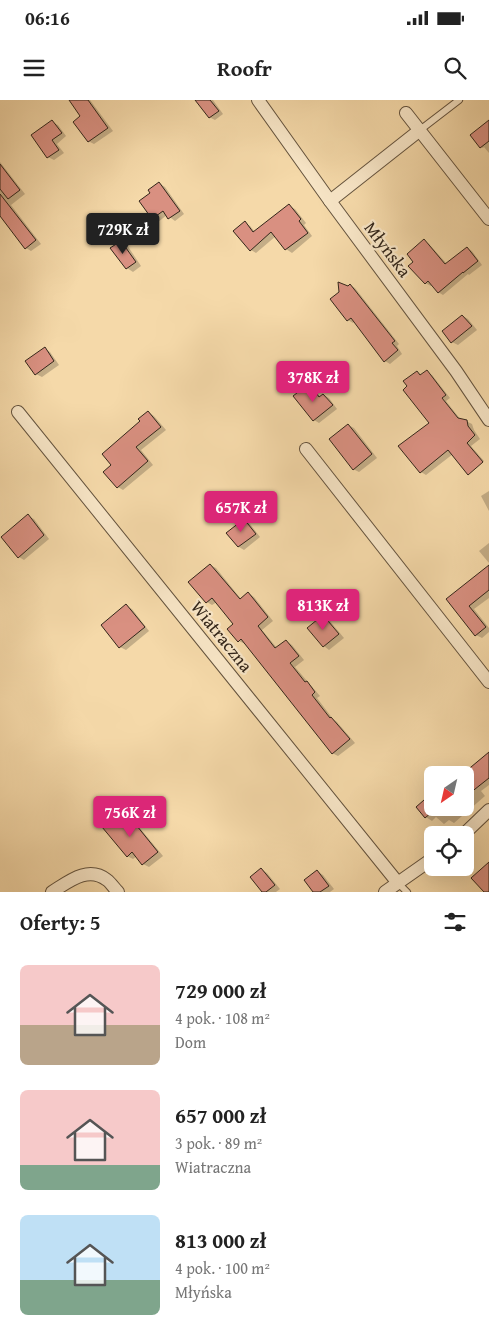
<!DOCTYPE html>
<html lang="pl">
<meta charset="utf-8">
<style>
:root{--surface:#fff;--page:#f2f2f2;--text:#222;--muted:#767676;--accent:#db2777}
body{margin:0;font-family:"Gentium Book Plus",serif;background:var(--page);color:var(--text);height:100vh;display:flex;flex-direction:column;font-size:19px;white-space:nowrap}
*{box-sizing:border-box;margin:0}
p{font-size:16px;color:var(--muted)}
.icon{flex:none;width:28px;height:28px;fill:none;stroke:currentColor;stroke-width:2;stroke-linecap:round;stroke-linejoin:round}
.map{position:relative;height:792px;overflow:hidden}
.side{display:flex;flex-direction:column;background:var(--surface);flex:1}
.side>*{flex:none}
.needle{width:32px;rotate:214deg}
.tools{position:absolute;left:424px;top:666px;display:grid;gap:10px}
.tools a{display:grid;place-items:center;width:50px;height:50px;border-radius:8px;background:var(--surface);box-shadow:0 5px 20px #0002;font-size:25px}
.price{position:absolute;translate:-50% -42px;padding:0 11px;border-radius:5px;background:var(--accent);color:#fff;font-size:16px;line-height:32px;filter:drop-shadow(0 1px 2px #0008)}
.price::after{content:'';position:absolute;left:50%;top:30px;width:15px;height:11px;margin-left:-8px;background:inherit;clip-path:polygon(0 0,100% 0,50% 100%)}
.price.selected{background:#222;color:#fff}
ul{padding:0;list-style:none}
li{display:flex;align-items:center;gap:15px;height:125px;padding:0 20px}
li span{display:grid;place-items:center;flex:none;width:140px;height:100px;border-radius:8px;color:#555}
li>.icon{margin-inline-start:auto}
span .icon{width:60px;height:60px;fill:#fffc;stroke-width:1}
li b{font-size:21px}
h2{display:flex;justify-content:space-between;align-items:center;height:60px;padding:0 20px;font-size:21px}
.status{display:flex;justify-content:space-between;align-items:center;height:35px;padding:0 25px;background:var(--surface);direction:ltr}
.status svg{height:14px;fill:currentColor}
header{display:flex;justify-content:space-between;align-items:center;height:65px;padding:0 20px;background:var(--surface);font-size:22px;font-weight:800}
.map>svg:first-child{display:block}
.shadow{fill:#0003}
.building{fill:#d99081;stroke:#33261a}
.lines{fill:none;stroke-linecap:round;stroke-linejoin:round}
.service-casing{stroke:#64533e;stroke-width:8}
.minor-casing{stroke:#64533e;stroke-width:14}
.service{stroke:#f8e6c7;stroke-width:6}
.minor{stroke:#f8e6c7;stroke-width:12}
.labels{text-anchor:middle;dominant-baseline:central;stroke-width:4.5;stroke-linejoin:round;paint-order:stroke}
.street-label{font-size:18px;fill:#33261a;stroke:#f8e6c7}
</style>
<div class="status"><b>06:16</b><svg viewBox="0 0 49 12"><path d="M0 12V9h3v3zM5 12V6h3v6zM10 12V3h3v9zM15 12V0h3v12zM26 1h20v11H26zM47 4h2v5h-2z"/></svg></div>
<header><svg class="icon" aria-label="menu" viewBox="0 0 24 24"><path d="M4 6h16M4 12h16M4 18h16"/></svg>Roofr<svg class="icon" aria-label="search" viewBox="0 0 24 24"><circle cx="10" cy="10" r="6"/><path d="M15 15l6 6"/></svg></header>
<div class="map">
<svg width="489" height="792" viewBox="0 0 489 792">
<rect width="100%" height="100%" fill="#f5d9a9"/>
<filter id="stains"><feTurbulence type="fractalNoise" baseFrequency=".004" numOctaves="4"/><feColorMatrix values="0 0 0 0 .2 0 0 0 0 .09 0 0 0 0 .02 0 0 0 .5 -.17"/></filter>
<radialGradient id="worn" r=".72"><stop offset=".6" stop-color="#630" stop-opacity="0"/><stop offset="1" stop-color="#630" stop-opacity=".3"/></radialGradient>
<!-- shadow -->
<g class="shadow">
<polygon points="79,0 90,0 113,31 94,44 88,41"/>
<polygon points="196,0 213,0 223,14 215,20 209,17"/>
<polygon points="52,22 58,25 66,36 57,44 64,53 54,60 48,57"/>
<polygon points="489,22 489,53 484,47 483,48 480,47"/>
<polygon points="0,62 25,94 11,105 41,144 31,151 26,148 0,114"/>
<polygon points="159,83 165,87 184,114 175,121 167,115 158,122 152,118 152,93"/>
<polygon points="289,106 295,109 306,123 304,125 312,136 292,153 286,149 276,136 256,153 251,150 245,123 250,126 255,132"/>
<polygon points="424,141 429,144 447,164 467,148 472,151 482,165 469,175 468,174 443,195 438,192 432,185 431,186 425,183 415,162"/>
<polygon points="121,142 127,145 141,166 133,172 127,168 112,149"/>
<polygon points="350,185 355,188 399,244 397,246 402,254 390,264 385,261 355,221 353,223 348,220 348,187"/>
<polygon points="463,216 468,219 477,230 458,245 452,242"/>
<polygon points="45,249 50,252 59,265 42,277 36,274"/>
<polygon points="417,272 422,275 427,272 432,275 450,298 446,301 461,320 466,321 472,324 474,330 480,339 471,346 484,361 470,372 453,354 426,375 421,372 430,323"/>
<polygon points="306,288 314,294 315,292 321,297 324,295 329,298 337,309 319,323 314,320"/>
<polygon points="148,312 154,316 166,330 141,350 153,365 123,390 118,387 113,365"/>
<polygon points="348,325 354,328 377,358 359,372 353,369"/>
<polygon points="489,391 489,411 481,396"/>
<polygon points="28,416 34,419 49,439 24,460 19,457"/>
<polygon points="244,420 250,424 260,437 244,450 239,447 228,433"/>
<polygon points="489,443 489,463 479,451"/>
<polygon points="210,465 216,468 241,499 248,493 254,497 273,521 262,530 277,548 286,541 292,545 304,560 295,567 320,596 317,598 333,619 337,622 355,643 338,656 332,653 246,543 245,544 239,541 229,529 235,524 217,502 212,505 207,502"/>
<polygon points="489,467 489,498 474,509 489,528 489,532 482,538 476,535 448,499"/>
<polygon points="126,506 132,509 149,531 126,550 120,547"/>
<polygon points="323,516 329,520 344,538 329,550 324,546"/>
<polygon points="489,653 489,685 481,691 485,696 454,723 449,720 444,724 436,717 432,721 426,717 417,707 432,695 432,708 465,708 465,675 461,675 463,673 464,674"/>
<polygon points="124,711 129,715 163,756 149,767 143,764 137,756 133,759 127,756"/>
<polygon points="262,770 267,773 280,789 276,792 263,792"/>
<polygon points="317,771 323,775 334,789 330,792 314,792"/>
</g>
<!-- building -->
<g class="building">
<polygon points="69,0 88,0 108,28 88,42 73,22 80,16"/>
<polygon points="195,0 210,0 219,11 209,18"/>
<polygon points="52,20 62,33 52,40 59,50 47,58 31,35"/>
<polygon points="489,20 489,41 480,48 470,35"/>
<polygon points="0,64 20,90 8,99 0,89"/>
<polygon points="159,82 180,111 168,119 163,111 152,119 139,101 150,93 148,90"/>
<polygon points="0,94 36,140 25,149 0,116"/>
<polygon points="289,104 301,119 299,121 308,133 285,150 271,132 250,151 233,131 245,121 253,132"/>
<polygon points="424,139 445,164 467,147 478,161 463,173 463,172 438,193 428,181 425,184 408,166 413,162 407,154"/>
<polygon points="121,141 136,162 126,169 110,148"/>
<polygon points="338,182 348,186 350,184 395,241 392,243 398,250 384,262 351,218 347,221 330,199 339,192"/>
<polygon points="462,215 472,226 451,243 442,231"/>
<polygon points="45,247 54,261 35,275 25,261"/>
<polygon points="427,270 446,295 442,298 458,318 467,320 468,326 475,335 467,343 483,362 468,375 448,350 420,373 398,346 429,323 403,290 407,286 403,281 417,271 420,275"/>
<polygon points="306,286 312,293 315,291 319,297 323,294 333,305 313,321 293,296"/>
<polygon points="148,311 161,327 136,347 148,361 117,388 103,372 111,365 102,354 140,321 138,319"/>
<polygon points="348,324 372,354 353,370 329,339"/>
<polygon points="28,414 44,435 18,458 1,437"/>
<polygon points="244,419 256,434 238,447 226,433"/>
<polygon points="210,464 240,499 248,492 268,517 258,526 275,548 286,540 299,556 290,563 305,582 307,581 315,592 312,595 330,618 331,617 350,639 332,654 241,539 238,542 227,529 233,524 212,498 206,503 188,482"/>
<polygon points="489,465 489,490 469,506 486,527 475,536 446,499"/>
<polygon points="126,504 145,527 119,548 101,525"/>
<polygon points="323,515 339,534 323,547 307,528"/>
<polygon points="489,652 489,678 465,697 465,672"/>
<polygon points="432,693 432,712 425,718 416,707"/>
<polygon points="124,710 158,752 142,765 132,752 127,757 102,727"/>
<polygon points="489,762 489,792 484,792 471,778"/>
<polygon points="261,768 275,785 266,792 262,792 250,777"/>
<polygon points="317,770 329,786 320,792 313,792 304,780"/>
</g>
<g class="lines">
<!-- service casing -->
<g class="service-casing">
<g id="service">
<polyline points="420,30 459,0"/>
<polyline points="398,783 407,792"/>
</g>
</g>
<!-- minor casing -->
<g class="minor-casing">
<g id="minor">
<polyline points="258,0 330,101 456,271 489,320"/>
<polyline points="406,13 489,119"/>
<polyline points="330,101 420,30"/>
<polyline points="18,312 398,783"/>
<polyline points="306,349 489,582"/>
<polyline points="463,735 489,710"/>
<path d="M 52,792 C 68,782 88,765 107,780 C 111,783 114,788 118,792"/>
<polyline points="385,792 432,759"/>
</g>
</g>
<!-- service -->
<use href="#service" class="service"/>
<!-- minor -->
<use href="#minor" class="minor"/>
</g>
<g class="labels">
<!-- street labels -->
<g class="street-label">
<text transform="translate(388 149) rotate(53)">Młyńska</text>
<text transform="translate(222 536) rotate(51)">Wiatraczna</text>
</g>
</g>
<rect width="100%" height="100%" filter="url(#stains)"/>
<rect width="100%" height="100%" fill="url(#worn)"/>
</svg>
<div class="tools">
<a><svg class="needle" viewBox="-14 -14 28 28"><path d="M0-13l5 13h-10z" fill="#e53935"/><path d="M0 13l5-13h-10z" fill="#767676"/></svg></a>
<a><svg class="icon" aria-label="locate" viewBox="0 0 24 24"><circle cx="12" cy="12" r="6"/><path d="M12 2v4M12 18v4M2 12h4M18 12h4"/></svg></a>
</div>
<b class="price selected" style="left:123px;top:155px">729K zł</b>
<b class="price" style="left:313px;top:303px">378K zł</b>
<b class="price" style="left:241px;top:433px">657K zł</b>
<b class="price" style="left:323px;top:531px">813K zł</b>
<b class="price" style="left:130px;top:738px">756K zł</b>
</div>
<section class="side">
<h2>Oferty: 5<svg class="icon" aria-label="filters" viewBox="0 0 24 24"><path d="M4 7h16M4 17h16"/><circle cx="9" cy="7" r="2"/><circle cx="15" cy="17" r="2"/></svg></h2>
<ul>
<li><span style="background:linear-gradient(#f6c9c9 60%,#b9a48a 0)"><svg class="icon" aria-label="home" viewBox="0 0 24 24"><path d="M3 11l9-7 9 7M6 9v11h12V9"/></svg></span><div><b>729 000 zł</b><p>4 pok. · 108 m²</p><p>Dom</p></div></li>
<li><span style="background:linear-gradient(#f6c9c9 75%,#7fa58c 0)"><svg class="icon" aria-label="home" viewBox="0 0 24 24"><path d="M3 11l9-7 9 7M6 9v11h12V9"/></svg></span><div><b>657 000 zł</b><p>3 pok. · 89 m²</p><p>Wiatraczna</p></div></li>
<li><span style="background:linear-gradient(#bfe0f5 65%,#7fa58c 0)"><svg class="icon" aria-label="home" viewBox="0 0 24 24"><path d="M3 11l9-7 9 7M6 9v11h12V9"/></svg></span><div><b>813 000 zł</b><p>4 pok. · 100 m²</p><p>Młyńska</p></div></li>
</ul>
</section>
